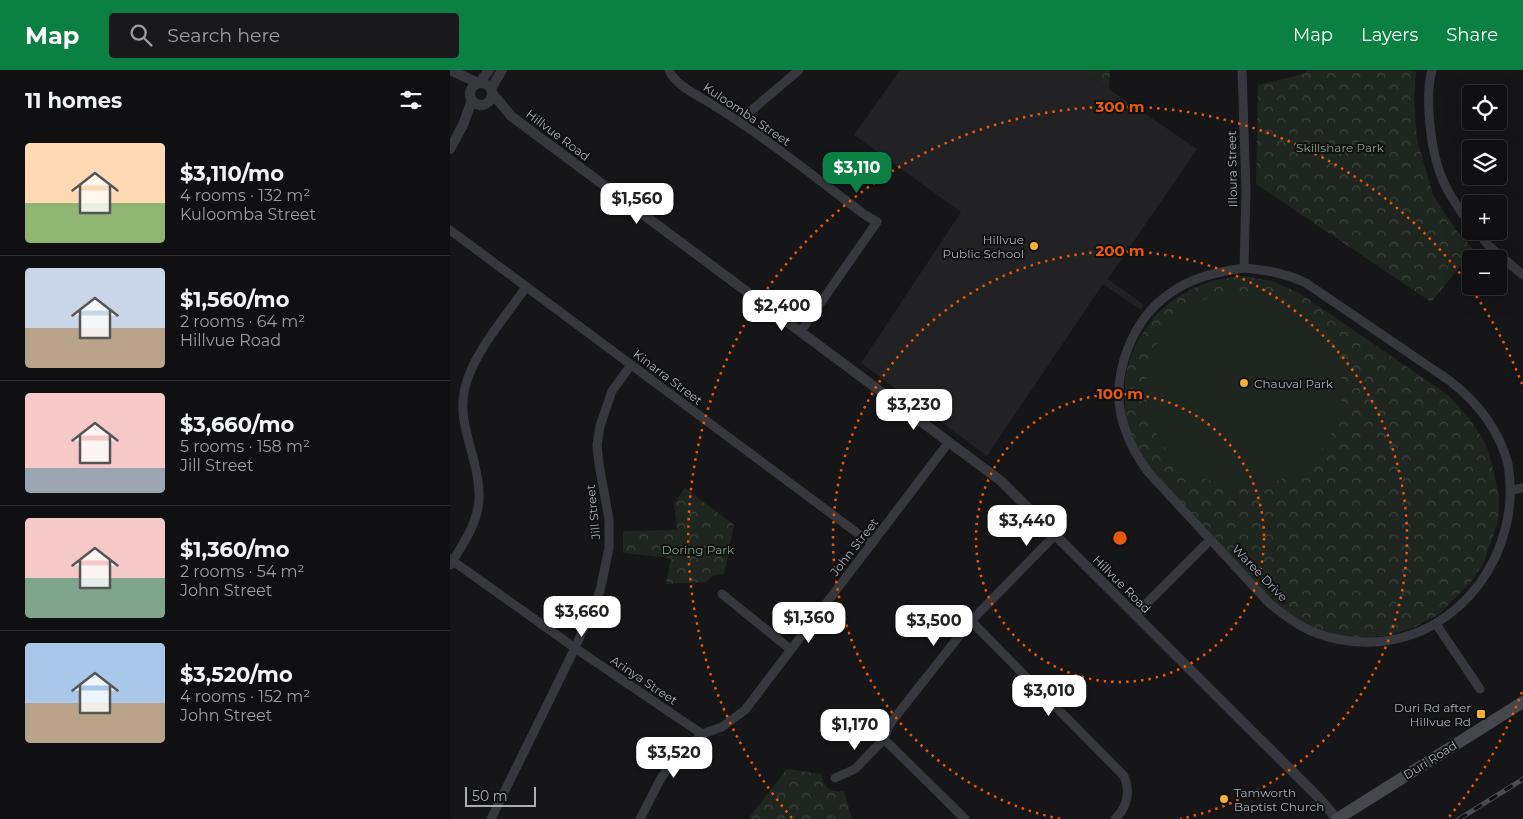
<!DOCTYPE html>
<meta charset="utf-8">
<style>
:root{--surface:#101012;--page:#19191b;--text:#f1f3f6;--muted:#9c9d9f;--line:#303032;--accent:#0b8043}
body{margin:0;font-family:Montserrat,sans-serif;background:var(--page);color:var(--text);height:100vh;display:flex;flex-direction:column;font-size:19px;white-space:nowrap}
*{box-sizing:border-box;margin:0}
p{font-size:16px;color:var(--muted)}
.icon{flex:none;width:28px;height:28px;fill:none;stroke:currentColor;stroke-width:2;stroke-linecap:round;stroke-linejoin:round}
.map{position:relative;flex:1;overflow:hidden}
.side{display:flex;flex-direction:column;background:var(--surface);width:450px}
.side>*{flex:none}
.tools{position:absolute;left:1012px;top:15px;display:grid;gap:10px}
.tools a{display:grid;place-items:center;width:45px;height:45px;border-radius:5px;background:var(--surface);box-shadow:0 5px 20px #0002,0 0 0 1px var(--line);font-size:25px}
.scale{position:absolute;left:15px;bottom:12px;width:71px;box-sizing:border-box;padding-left:5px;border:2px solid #a8adb8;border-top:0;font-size:14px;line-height:18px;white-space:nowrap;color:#a8adb8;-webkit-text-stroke:4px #111113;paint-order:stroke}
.price{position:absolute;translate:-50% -42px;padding:0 11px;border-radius:10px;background:#fff;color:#222;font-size:16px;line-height:32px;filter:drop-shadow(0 1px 2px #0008)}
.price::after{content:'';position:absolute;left:50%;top:30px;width:15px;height:11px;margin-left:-8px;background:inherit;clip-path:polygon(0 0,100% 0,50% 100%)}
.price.selected{background:var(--accent);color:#fff}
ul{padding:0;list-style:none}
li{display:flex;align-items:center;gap:15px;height:125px;padding:0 25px}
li+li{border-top:1px solid var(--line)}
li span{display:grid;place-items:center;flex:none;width:140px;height:100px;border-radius:5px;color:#555}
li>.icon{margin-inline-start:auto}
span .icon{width:60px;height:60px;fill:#fffc;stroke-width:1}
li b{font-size:21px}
h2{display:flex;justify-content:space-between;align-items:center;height:60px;padding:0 25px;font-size:21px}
header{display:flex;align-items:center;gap:30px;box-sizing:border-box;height:70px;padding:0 25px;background:var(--accent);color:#fff}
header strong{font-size:24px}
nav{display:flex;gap:28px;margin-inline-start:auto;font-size:18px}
.search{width:350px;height:45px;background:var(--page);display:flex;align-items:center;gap:12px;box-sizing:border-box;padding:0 18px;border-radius:5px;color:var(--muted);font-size:19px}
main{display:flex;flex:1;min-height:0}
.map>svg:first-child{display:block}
.built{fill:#222225}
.forest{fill:url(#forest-crowns)}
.pitch{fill:#1e261f}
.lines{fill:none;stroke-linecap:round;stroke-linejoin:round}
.minor{stroke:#37383d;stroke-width:9}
.tertiary{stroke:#37383d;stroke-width:10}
.secondary{stroke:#45474d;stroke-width:12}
.rail-casing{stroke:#4a4c52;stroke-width:5}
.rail{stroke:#111113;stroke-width:3;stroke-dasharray:9;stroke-linecap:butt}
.ring{fill:none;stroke:#e8590c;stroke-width:2.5;stroke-dasharray:2.5 5}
.poi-dot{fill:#f2b134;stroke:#111113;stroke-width:2}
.labels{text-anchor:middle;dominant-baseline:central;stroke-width:4;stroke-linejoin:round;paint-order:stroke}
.street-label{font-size:12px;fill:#a8adb8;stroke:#111113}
.park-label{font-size:12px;fill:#7fa381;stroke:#111113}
.poi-label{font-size:12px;fill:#a8adb8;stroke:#111113;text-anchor:end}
.centre{fill:#e8590c;stroke:#111113;stroke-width:2.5}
.ring-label{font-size:15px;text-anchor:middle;font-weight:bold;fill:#e8590c;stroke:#111113;stroke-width:4;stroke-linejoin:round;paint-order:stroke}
</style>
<header>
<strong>Map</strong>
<div class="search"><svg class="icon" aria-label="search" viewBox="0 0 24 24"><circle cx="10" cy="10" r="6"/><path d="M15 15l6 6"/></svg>Search here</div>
<nav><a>Map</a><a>Layers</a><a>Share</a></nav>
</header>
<main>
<section class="side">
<h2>11 homes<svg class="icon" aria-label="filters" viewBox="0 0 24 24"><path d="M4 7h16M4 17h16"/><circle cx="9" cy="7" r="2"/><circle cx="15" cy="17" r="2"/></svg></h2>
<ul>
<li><span style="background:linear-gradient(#ffd9b3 60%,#8fb573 0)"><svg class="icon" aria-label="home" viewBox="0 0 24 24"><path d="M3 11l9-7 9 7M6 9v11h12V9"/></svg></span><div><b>$3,110/mo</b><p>4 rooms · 132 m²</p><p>Kuloomba Street</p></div></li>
<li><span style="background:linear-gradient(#c9d6e8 60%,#b9a48a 0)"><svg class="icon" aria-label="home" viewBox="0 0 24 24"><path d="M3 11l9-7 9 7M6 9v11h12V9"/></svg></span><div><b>$1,560/mo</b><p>2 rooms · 64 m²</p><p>Hillvue Road</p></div></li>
<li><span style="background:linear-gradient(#f6c9c9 75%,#9aa5b1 0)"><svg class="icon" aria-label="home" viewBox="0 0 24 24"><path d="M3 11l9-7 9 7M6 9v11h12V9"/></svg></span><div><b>$3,660/mo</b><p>5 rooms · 158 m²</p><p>Jill Street</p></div></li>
<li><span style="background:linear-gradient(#f6c9c9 60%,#7fa58c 0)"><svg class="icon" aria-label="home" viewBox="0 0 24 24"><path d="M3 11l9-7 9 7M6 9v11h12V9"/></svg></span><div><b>$1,360/mo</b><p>2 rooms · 54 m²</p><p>John Street</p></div></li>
<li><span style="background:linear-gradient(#a9c7e8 60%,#b9a48a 0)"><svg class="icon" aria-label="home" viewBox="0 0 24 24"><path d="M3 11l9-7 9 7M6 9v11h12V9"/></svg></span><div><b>$3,520/mo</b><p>4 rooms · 152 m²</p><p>John Street</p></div></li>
</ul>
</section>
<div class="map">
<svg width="1073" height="749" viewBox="0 0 1073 749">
<defs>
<pattern id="forest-crowns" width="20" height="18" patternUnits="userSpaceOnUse" patternTransform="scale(1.25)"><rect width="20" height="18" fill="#1e261f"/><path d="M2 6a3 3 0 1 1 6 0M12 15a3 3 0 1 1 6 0" fill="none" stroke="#3c433d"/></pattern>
</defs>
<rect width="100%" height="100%" fill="#161618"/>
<!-- built -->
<polygon class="built" points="450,0 631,0 747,79 658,209 694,235 691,240 653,214 537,386 411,293 511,142 404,65"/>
<!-- forest -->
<g class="forest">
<polygon points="631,0 660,0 659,19"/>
<polygon points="857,0 960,0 966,2 964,29 967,69 983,125 1006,160 1024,180 981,232 806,114 808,15 856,3"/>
<polygon points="793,206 822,211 851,224 998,325 1020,349 1036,374 1044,403 1049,429 1048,451 1034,492 1021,512 988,545 965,557 940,565 908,569 876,563 846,551 819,531 694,394 675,349 675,308 679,292 688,270 704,247 724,229 744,218 766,210"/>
<polygon points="235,418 284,455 274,504 264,505 256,512 216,514 221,488 173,483 173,461 227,460 224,433"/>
<path d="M 337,699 L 372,704 C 372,718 382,723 394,721 L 402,749 L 298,749 Z"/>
</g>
<!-- pitch -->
<circle class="pitch" cx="794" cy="319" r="98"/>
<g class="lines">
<!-- minor -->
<g class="minor">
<path d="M 219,0 C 224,15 253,28 266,37 C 318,69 366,108 415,145 L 427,152 L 351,261"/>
<polyline points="792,0 796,121 794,198"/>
<path d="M 982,0 C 975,25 980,72 988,97 C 993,116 1009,140 1021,155"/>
<polyline points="289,51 349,0"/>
<polyline points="0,160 422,474"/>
<polyline points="1027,161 1038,175 1073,205"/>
<path d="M 794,198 C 816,200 835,203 856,213 L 1000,311 C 1027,332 1049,360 1058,394 C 1073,481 1011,568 923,572 C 899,573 873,568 853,557 C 840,550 830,542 819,533 L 699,403 C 686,386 676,367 671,345 C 662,302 683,249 719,224 C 742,207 767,202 794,198 Z"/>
<polyline points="1061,420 1073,418"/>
<polyline points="0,489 125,578 252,664"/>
<path d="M 0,495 C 14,473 31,448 29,422 C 28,386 6,354 15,317 C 24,282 56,246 76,217"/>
<polyline points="272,524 340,579"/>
<polyline points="685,545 760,470"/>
<path d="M 521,551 L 674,706 C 681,722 677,737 665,749"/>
<polyline points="986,554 1030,619"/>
<polyline points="434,669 515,749"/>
<polyline points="385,708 405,699 434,669 438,658 442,651 521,551 605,465"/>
<polyline points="41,749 125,578 150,521 159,478 159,449 149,394 147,375 150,356 162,321 181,295"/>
<polyline points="190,749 210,710 224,689 252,664 272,657 295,640 499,372"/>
</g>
<!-- tertiary -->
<g class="tertiary">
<polyline points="0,0 28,13"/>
<polyline points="30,12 39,0"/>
<circle cx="31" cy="24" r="11"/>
<polyline points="41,19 52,0"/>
<polyline points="43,24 61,46 551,411 868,727 887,749"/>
<polyline points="0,79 13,55 22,30"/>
</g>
<!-- secondary -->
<polyline class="secondary" points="887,749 1073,632"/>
<!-- rail casing -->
<g class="rail-casing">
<polyline id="rail" points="1009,749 1073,709"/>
</g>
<!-- rail -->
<use href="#rail" class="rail"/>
</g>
<!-- distance rings -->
<g class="ring">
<circle cx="670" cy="468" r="144"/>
<path d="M610 749A287 287 0 1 1 730 749"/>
<path d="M1072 622A431 431 0 0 1 998 748M342 748A431 431 0 1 1 1072 314"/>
</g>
<!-- markers -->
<g class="poi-dot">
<circle cx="584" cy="176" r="5"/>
<circle cx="794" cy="313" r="5"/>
<rect x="1026" y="639" width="10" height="10" rx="2.5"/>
<circle cx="774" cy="729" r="5"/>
</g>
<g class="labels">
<!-- street labels -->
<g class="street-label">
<text transform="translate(297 44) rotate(34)">Kuloomba Street</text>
<text transform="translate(108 65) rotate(37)">Hillvue Road</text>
<text transform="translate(782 99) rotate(-91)">Illoura Street</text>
<text transform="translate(218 307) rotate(37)">Kinarra Street</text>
<text transform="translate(143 442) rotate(-96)">Jill Street</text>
<text transform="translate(404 477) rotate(-52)">John Street</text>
<text transform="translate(810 503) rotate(46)">Waree Drive</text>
<text transform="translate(672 514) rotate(45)">Hillvue Road</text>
<text transform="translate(194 610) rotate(34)">Arinya Street</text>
<text transform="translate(980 690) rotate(-32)">Duri Road</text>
</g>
<!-- park labels -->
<g class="park-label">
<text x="890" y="77">Skillshare Park</text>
<text x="248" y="479">Doring Park</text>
</g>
<!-- poi labels -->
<g class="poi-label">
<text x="574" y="169">Hillvue<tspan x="574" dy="14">Public School</tspan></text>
<text x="804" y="313" text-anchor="start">Chauval Park</text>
<text x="1021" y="637">Duri Rd after<tspan x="1021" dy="14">Hillvue Rd</tspan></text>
<text x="784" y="722" text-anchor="start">Tamworth<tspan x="784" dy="14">Baptist Church</tspan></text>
</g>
</g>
<circle cx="670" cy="468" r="8" class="centre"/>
<g class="ring-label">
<text x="670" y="42">300 m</text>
<text x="670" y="186">200 m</text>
<text x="670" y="329">100 m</text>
</g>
</svg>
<div class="tools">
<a><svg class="icon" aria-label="locate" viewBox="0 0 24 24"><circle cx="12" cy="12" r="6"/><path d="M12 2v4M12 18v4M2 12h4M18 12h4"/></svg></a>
<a><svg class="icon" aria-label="layers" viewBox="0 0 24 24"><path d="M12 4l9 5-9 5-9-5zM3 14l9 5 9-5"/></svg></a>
<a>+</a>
<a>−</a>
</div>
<div class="scale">50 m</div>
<b class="price selected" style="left:407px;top:124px">$3,110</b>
<b class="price" style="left:187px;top:155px">$1,560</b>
<b class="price" style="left:332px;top:262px">$2,400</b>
<b class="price" style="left:464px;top:361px">$3,230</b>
<b class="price" style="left:577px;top:477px">$3,440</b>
<b class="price" style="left:132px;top:568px">$3,660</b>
<b class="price" style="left:359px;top:574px">$1,360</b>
<b class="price" style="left:484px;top:577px">$3,500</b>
<b class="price" style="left:599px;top:647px">$3,010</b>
<b class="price" style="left:405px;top:681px">$1,170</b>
<b class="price" style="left:224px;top:709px">$3,520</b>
</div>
</main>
